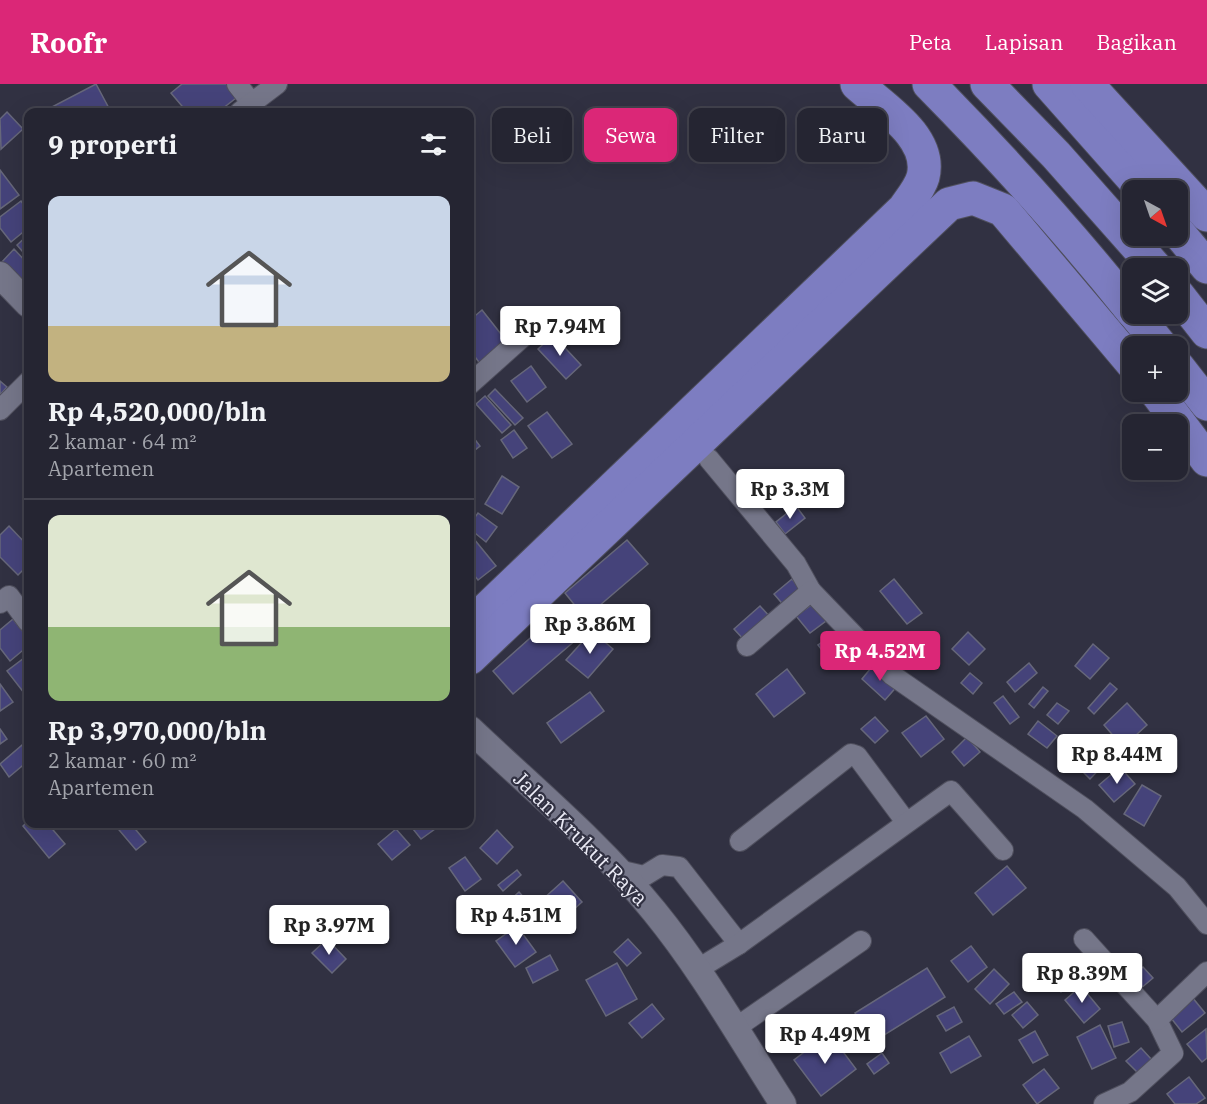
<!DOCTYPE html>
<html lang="id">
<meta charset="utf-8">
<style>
:root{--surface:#252532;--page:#31313e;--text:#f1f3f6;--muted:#a3a5ac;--line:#42424d;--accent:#db2777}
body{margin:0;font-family:"IBM Plex Serif",serif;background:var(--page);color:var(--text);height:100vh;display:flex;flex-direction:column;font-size:22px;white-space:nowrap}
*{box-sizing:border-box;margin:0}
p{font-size:20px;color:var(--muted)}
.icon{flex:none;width:33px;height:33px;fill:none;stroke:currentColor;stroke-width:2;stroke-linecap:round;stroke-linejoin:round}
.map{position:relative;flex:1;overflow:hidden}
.details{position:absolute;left:24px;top:24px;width:450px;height:720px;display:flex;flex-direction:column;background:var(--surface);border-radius:12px;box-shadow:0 6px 24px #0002,0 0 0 2px var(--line)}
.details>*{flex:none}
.banner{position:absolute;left:492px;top:24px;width:570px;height:54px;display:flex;gap:12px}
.needle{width:39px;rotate:140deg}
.buttons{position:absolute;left:1122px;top:96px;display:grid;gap:12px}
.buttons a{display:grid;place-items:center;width:66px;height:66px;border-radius:12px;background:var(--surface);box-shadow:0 6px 24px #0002,0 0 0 2px var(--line);font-size:30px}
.price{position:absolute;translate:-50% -51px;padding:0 14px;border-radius:6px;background:#fff;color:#222;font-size:20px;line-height:39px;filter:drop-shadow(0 2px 3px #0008)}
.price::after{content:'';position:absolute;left:50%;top:36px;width:18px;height:14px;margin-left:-9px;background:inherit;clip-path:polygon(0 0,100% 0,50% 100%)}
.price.on{background:var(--accent);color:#fff}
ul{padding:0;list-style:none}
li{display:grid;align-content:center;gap:12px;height:318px;padding:0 24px}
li+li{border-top:2px solid var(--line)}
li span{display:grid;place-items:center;height:186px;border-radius:12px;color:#555}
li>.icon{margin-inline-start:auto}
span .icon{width:108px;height:108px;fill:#fffc;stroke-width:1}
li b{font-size:26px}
h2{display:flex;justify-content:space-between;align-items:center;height:72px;padding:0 24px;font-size:26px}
.pill{padding:0 21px;border-radius:12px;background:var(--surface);box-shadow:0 6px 24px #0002,0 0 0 2px var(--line);font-size:21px;line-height:54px}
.pill.on{background:var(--accent);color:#fff}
header{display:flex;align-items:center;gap:36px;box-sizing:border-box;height:84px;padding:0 30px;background:var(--accent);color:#fff}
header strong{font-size:28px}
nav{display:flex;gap:33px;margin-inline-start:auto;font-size:21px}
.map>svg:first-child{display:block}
.building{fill:#45437a;stroke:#66677a;stroke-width:1.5}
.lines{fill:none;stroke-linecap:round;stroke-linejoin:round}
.minor-casing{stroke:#4f4f5d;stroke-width:22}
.tertiary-casing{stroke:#4f4f5d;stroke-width:28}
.motorway-casing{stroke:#4f4f5d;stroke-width:35}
.minor{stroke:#757689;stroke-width:20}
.tertiary{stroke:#757689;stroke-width:26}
.motorway{stroke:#7d7dc1;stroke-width:33}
.labels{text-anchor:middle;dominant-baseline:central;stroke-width:4.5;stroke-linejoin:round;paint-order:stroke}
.street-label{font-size:21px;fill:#eaeaf5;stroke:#313142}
</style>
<header>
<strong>Roofr</strong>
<nav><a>Peta</a><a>Lapisan</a><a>Bagikan</a></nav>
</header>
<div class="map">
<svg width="1207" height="1020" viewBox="0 0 1207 1020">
<rect width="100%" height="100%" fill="#313142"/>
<!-- building -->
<g class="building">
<polygon points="96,0 111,28 53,28 50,24"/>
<polygon points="182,0 231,0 240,11 218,28 187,28 171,9"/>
<polygon points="7,28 23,45 1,65 0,35"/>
<polygon points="0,86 19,111 0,125"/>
<polygon points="21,117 28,127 28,144 11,158 0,144 0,133"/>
<polygon points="28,151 28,174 17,161"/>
<polygon points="14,165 28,180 28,198 22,204 0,180"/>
<polygon points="482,226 508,259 481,281 470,266 470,236"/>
<polygon points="553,251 581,281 566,295 538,265"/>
<polygon points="531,282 546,303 527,318 511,297"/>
<polygon points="0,297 7,303 0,311"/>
<polygon points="495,305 523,334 515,341 488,312"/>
<polygon points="485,312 511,341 502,349 476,320"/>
<polygon points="547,328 572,360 552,374 528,342"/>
<polygon points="514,346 527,364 513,374 501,356"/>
<polygon points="470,349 480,362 470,370"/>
<polygon points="502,392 519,403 502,430 485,420"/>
<polygon points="796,422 805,434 785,450 776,438"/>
<polygon points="478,429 497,443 486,458 470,445 470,440"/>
<polygon points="9,442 28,462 28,481 18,491 0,473 0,451"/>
<polygon points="474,455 496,482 478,496 470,486 470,459"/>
<polygon points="627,456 648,480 585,534 565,509"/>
<polygon points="792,495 804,509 786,524 774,510"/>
<polygon points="894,495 922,529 907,540 880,507"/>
<polygon points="817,517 830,534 810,549 796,532"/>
<polygon points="760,522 771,534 745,557 734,545"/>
<polygon points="556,531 577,555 513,610 493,587"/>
<polygon points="13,535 28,554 28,562 10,577 0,564 0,546"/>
<polygon points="592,547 613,565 588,594 566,576"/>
<polygon points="838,547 854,568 834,582 818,561"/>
<polygon points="968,548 985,565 969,581 952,565"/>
<polygon points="1093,560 1109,574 1090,595 1075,582"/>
<polygon points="28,571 28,614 7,587"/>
<polygon points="875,579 899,600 885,616 862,595"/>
<polygon points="1029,579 1037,589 1015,608 1007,598"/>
<polygon points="787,585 805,609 774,633 756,610"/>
<polygon points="970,589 982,599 973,610 961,599"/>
<polygon points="1110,599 1117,605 1094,630 1088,624"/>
<polygon points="0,600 13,618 0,627"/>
<polygon points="1043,603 1048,607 1034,624 1029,620"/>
<polygon points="590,608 604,627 561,659 547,639"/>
<polygon points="1003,612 1019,633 1010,640 994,619"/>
<polygon points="1057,619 1069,627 1058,640 1047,631"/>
<polygon points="1127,619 1147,641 1123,663 1104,641"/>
<polygon points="926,632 944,655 921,673 902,649"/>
<polygon points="875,633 888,647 875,659 861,645"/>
<polygon points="1038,637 1057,652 1047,664 1028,650"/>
<polygon points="0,645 7,655 0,660"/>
<polygon points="967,653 980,668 964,682 952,668"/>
<polygon points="1093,654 1112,672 1090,695 1072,677"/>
<polygon points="28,656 28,677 9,693 0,680"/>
<polygon points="1120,683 1135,700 1114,718 1099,701"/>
<polygon points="1142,701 1161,712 1144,742 1124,730"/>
<polygon points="28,737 28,740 48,740 65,760 49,774 23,742"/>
<polygon points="114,740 131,740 146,758 136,766"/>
<polygon points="409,740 442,740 421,755"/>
<polygon points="396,745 410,761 392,776 378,760"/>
<polygon points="497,746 513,763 497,780 480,764"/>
<polygon points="465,773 481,795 465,807 449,784"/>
<polygon points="1007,782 1026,804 993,831 975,809"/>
<polygon points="517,786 521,791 503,807 498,801"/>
<polygon points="563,797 582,818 561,837 542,816"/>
<polygon points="519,808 533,824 510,845 496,829"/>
<polygon points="517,842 536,868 515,883 496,857"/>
<polygon points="327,855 346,875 332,889 312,869"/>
<polygon points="628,855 641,869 627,882 614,868"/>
<polygon points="971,862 987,883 968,898 951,877"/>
<polygon points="550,871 558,886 533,899 526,884"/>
<polygon points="1039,874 1050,886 1035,900 1024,888"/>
<polygon points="617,879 637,915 606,932 586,896"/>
<polygon points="1072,882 1080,892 1061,908 1053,898"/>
<polygon points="1143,883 1153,894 1140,905 1130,894"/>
<polygon points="927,884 945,913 873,958 855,929"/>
<polygon points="994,885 1009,900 990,920 975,905"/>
<polygon points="1081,902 1100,925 1084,939 1065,916"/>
<polygon points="1014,908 1022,918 1004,930 996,920"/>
<polygon points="1192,913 1205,929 1182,948 1171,934"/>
<polygon points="1027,918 1038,931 1023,944 1012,931"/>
<polygon points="652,920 664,935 642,954 629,939"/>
<polygon points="954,923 962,938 946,947 937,932"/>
<polygon points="1122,938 1129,958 1114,963 1108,942"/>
<polygon points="1100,941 1116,974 1092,985 1077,953"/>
<polygon points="1206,945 1207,974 1202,978 1187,960"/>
<polygon points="1035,947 1048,971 1033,979 1019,956"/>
<polygon points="829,949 856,985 821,1012 794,976"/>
<polygon points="969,952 981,972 951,989 940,969"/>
<polygon points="1141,964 1152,976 1138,989 1126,977"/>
<polygon points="882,969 889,979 874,990 867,980"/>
<polygon points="1044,985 1059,1004 1037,1020 1023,1001"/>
<polygon points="1189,993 1205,1014 1196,1020 1175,1020 1167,1010"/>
</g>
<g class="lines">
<!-- minor casing -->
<g class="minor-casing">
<g id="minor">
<polyline points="237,0 251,18"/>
<polyline points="240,28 277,0"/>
<polyline points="470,300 536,241"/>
<polyline points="0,326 28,298"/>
<polyline points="709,375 796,480 811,507"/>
<polyline points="0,519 9,512 28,538"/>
<polyline points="747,562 811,507 892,591 1085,725 1177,803 1207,840"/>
<polyline points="740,757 851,670 857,672 906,738"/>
<polyline points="618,786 644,792 662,781 679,783 739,860"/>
<polyline points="1084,855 1157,936 1173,969 1130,1008 1104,1020"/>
<polyline points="698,885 739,860 951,707 1003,766"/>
<polyline points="1157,936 1207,888"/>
<polyline points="734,945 861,857"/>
</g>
</g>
<!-- tertiary casing -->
<g class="tertiary-casing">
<g id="tertiary">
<polyline points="0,191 28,220"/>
<path d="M 470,645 C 532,704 600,760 654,827 C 703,887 741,955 783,1020"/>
</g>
</g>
<!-- motorway casing -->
<g class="motorway-casing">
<g id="motorway">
<path d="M 929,0 C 1000,72 1069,148 1132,227"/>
<polyline points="987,0 1056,71 1156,184"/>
<polyline points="1049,0 1143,106"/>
<polyline points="1087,0 1207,131"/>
<polyline points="1178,148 1207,183"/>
<polyline points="1178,211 1207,248"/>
<polyline points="1135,230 1161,262"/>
<polyline points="1178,283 1207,320"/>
<polyline points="1156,308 1207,376"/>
<path d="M 470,541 L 904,125 C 910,116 920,104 923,93 C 933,53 882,23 857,0"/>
<polyline points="470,574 949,120 973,114 1003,126 1132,279"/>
</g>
</g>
<!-- minor -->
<use href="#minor" class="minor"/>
<!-- tertiary -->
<use href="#tertiary" class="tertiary"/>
<!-- motorway -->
<use href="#motorway" class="motorway"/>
</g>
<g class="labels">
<!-- street labels -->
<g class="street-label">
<text transform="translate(581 754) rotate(45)">Jalan Krukut Raya</text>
</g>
</g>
</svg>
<div class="buttons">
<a><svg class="needle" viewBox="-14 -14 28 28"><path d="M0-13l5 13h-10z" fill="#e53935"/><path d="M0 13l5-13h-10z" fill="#a3a5ac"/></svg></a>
<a><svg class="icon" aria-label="layers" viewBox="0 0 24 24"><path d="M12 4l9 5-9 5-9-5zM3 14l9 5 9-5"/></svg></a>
<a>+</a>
<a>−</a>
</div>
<b class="price" style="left:560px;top:273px">Rp 7.94M</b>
<b class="price" style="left:790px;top:436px">Rp 3.3M</b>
<b class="price" style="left:590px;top:571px">Rp 3.86M</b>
<b class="price on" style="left:880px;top:598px">Rp 4.52M</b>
<b class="price" style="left:1117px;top:701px">Rp 8.44M</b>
<b class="price" style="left:516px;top:862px">Rp 4.51M</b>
<b class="price" style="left:329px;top:872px">Rp 3.97M</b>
<b class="price" style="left:1082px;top:920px">Rp 8.39M</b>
<b class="price" style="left:825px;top:981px">Rp 4.49M</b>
<div class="banner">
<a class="pill">Beli</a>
<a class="pill on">Sewa</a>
<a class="pill">Filter</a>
<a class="pill">Baru</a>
</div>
<section class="details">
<h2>9 properti<svg class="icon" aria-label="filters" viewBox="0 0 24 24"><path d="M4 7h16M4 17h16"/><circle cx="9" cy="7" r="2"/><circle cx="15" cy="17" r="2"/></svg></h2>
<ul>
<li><span style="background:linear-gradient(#c9d6e8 70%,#c2b280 0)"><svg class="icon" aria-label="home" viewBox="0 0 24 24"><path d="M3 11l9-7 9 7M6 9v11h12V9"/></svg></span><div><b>Rp 4,520,000/bln</b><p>2 kamar · 64 m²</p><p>Apartemen</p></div></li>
<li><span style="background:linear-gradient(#dfe7d0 60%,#8fb573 0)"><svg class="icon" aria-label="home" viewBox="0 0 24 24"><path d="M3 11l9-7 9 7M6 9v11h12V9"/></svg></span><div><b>Rp 3,970,000/bln</b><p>2 kamar · 60 m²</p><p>Apartemen</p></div></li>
</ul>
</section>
</div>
